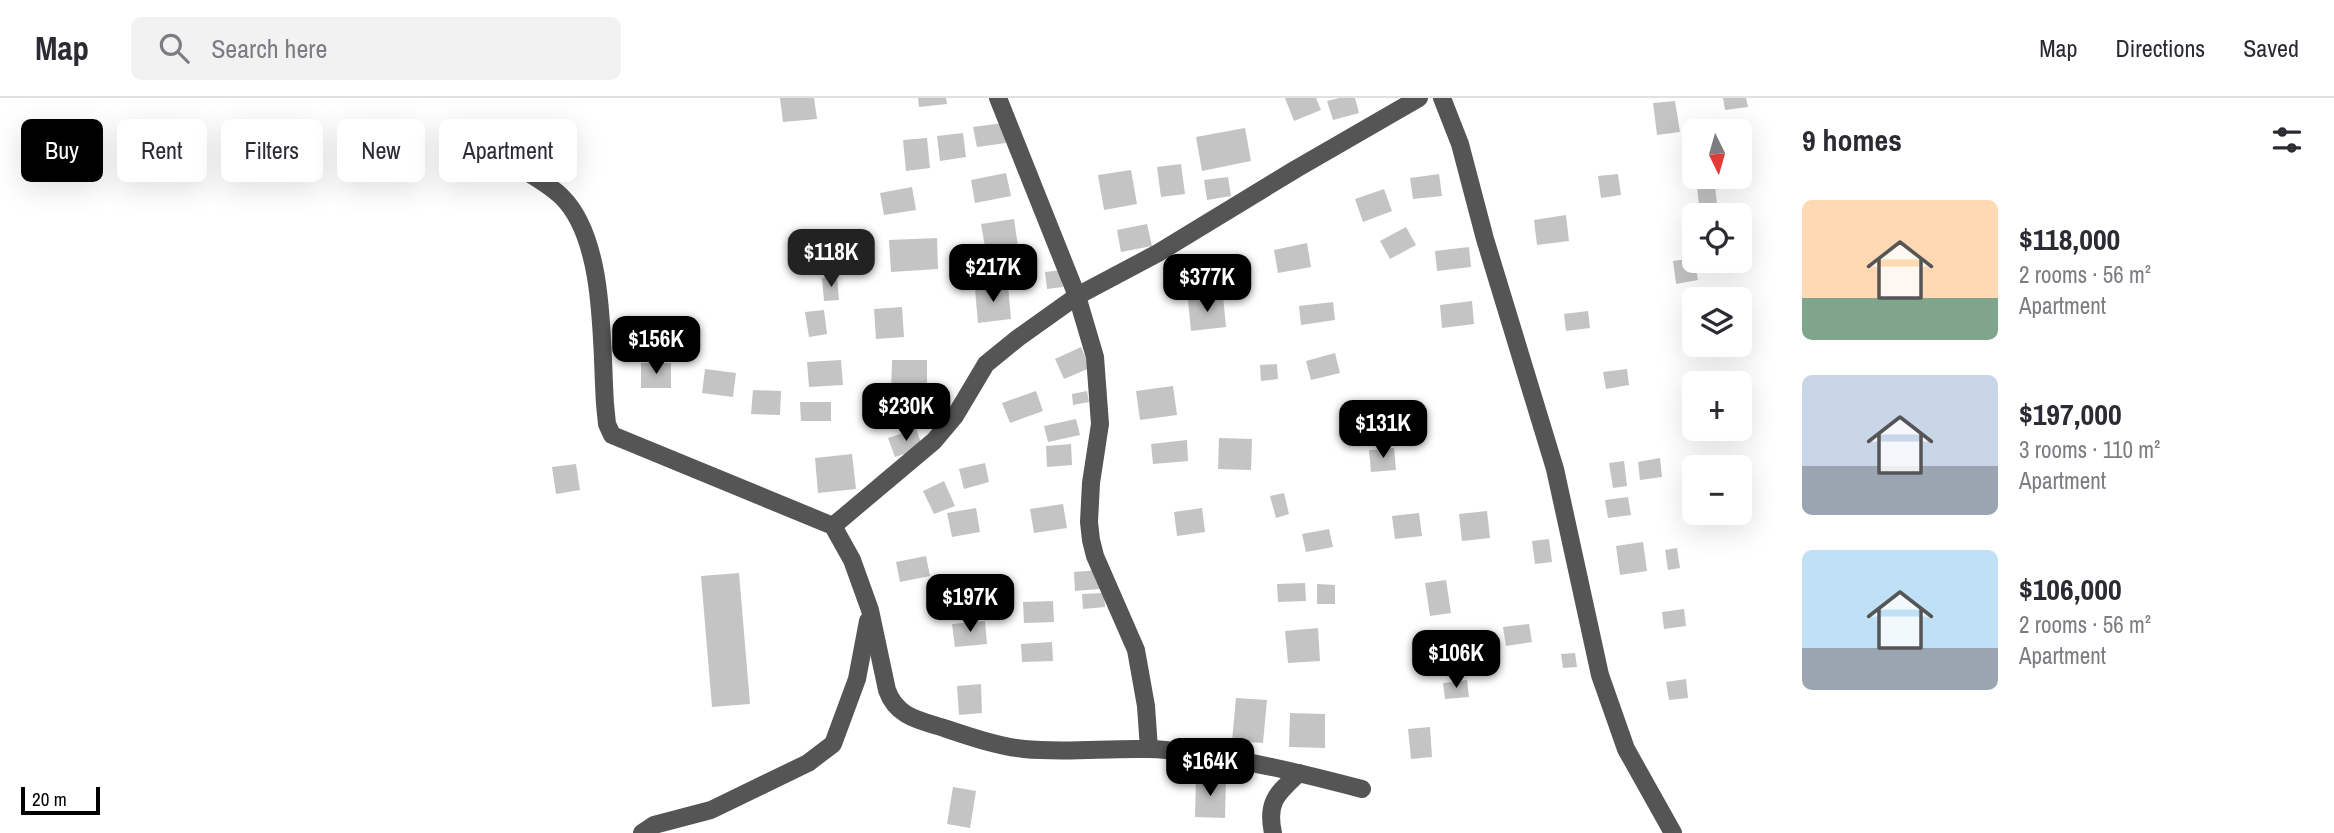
<!DOCTYPE html>
<meta charset="utf-8">
<style>
:root{--surface:#fff;--page:#f2f2f3;--text:#2b2b33;--muted:#7c7c81;--line:#e1e1e2;--accent:#000}
body{margin:0;font-family:"Archivo Narrow",sans-serif;background:var(--page);color:var(--text);height:100vh;display:flex;flex-direction:column;font-size:26px;white-space:nowrap}
*{box-sizing:border-box;margin:0}
p{font-size:23px;color:var(--muted)}
.icon{flex:none;width:38px;height:38px;fill:none;stroke:currentColor;stroke-width:2;stroke-linecap:round;stroke-linejoin:round}
.map{position:relative;flex:1;overflow:hidden}
.sheet{display:flex;flex-direction:column;background:var(--surface);width:560px}
.sheet>*{flex:none}
.hud{position:absolute;left:21px;top:21px;width:665px;height:63px;display:flex;gap:14px}
.needle{width:46px;rotate:175deg}
.tools{position:absolute;left:1682px;top:21px;display:grid;gap:14px}
.tools a{display:grid;place-items:center;width:70px;height:70px;border-radius:10px;background:var(--surface);box-shadow:0 7px 28px #0002;font-size:35px}
.scale{position:absolute;left:21px;bottom:18px;width:79px;box-sizing:border-box;padding-left:7px;border:4px solid #000;border-top:0;font-size:19px;line-height:24px;white-space:nowrap;color:#000;-webkit-text-stroke:5px #fff;paint-order:stroke}
.price{position:absolute;translate:-50% -60px;padding:0 16px;border-radius:14px;background:var(--accent);color:#fff;font-size:23px;line-height:46px;filter:drop-shadow(0 2px 4px #0008)}
.price::after{content:'';position:absolute;left:50%;top:42px;width:21px;height:16px;margin-left:-10px;background:inherit;clip-path:polygon(0 0,100% 0,50% 100%)}
.price.selected{background:#222;color:#fff}
ul{padding:0;list-style:none}
li{display:flex;align-items:center;gap:21px;height:175px;padding:0 28px}
li span{display:grid;place-items:center;flex:none;width:196px;height:140px;border-radius:10px;color:#555}
li>.icon{margin-inline-start:auto}
span .icon{width:84px;height:84px;fill:#fffc;stroke-width:1}
li b{font-size:30px}
h2{display:flex;justify-content:space-between;align-items:center;height:84px;padding:0 28px;font-size:30px}
.tag{padding:0 24px;border-radius:10px;background:var(--surface);box-shadow:0 7px 28px #0002;font-size:24px;line-height:63px}
.tag.selected{background:var(--accent);color:#fff}
header{display:flex;align-items:center;gap:42px;box-sizing:border-box;height:98px;padding:0 35px;background:var(--surface);border-bottom:2px solid var(--line)}
header strong{font-size:33px}
nav{display:flex;gap:38px;margin-inline-start:auto;font-size:24px}
.search{width:490px;height:63px;background:var(--page);display:flex;align-items:center;gap:18px;box-sizing:border-box;padding:0 24px;border-radius:10px;color:var(--muted);font-size:26px}
main{display:flex;flex:1;min-height:0}
.map>svg:first-child{display:block}
.building{fill:#c4c4c4}
.lines{fill:none;stroke-linecap:round;stroke-linejoin:round}
.minor{stroke:#555;stroke-width:18}
</style>
<header>
<strong>Map</strong>
<div class="search"><svg class="icon" aria-label="search" viewBox="0 0 24 24"><circle cx="10" cy="10" r="6"/><path d="M15 15l6 6"/></svg>Search here</div>
<nav><a>Map</a><a>Directions</a><a>Saved</a></nav>
</header>
<main>
<div class="map">
<svg width="1774" height="735" viewBox="0 0 1774 735">
<rect width="100%" height="100%" fill="#fff"/>
<!-- building -->
<g class="building">
<polygon points="780,0 814,0 817,21 783,24"/>
<polygon points="918,0 946,0 947,6 919,9"/>
<polygon points="1285,0 1316,0 1321,12 1294,23"/>
<polygon points="1339,0 1355,0 1359,15 1333,22 1327,3"/>
<polygon points="1723,0 1746,0 1748,9 1725,12"/>
<polygon points="1675,3 1680,34 1657,37 1653,5"/>
<polygon points="1003,25 1006,45 977,49 973,29"/>
<polygon points="1245,30 1251,63 1202,73 1196,39"/>
<polygon points="963,35 966,59 940,63 937,38"/>
<polygon points="927,40 930,70 906,73 903,42"/>
<polygon points="1181,66 1185,96 1161,99 1157,69"/>
<polygon points="1131,72 1137,106 1104,112 1098,77"/>
<polygon points="1006,75 1011,98 975,105 971,82"/>
<polygon points="1439,76 1442,98 1413,101 1410,80"/>
<polygon points="1618,76 1621,97 1601,100 1598,78"/>
<polygon points="1228,79 1231,98 1207,102 1204,82"/>
<polygon points="1696,79 1714,79 1717,106 1699,108"/>
<polygon points="912,89 916,112 884,117 880,95"/>
<polygon points="1384,91 1392,113 1363,124 1355,101"/>
<polygon points="1566,117 1569,143 1537,147 1534,122"/>
<polygon points="1014,121 1019,155 987,160 981,126"/>
<polygon points="1147,126 1152,148 1121,154 1117,132"/>
<polygon points="1406,129 1416,147 1390,161 1380,143"/>
<polygon points="937,140 938,171 891,174 889,142"/>
<polygon points="1307,145 1311,169 1278,175 1274,152"/>
<polygon points="1469,149 1471,169 1437,173 1435,153"/>
<polygon points="1694,160 1698,182 1676,186 1673,163"/>
<polygon points="1061,172 1063,189 1047,191 1045,174"/>
<polygon points="837,179 839,202 824,203 822,180"/>
<polygon points="1008,187 1011,221 978,225 975,191"/>
<polygon points="1223,198 1226,229 1191,233 1188,202"/>
<polygon points="1472,203 1474,226 1442,230 1440,207"/>
<polygon points="1333,204 1335,222 1301,227 1299,208"/>
<polygon points="902,209 904,239 876,241 874,211"/>
<polygon points="824,212 827,236 809,239 805,214"/>
<polygon points="1588,213 1590,230 1566,233 1564,216"/>
<polygon points="1081,249 1090,270 1064,281 1055,261"/>
<polygon points="1335,255 1340,275 1311,282 1306,263"/>
<polygon points="841,262 843,287 809,289 807,264"/>
<polygon points="892,262 927,262 927,298 891,298"/>
<rect x="641" y="265" width="30" height="25"/>
<polygon points="1277,266 1278,281 1261,283 1260,267"/>
<polygon points="705,271 736,275 733,299 702,295"/>
<polygon points="1627,271 1629,287 1606,291 1603,274"/>
<polygon points="1173,288 1177,317 1140,322 1136,293"/>
<polygon points="753,292 781,293 780,317 751,316"/>
<polygon points="1036,293 1043,313 1010,325 1002,305"/>
<polygon points="1087,293 1089,304 1073,307 1072,296"/>
<polygon points="800,304 831,304 831,323 801,323"/>
<polygon points="1076,321 1080,337 1048,344 1044,328"/>
<polygon points="916,331 923,350 895,359 888,340"/>
<polygon points="1219,340 1252,341 1251,372 1218,371"/>
<polygon points="1187,342 1188,363 1153,366 1151,346"/>
<polygon points="1071,346 1072,367 1047,369 1046,348"/>
<polygon points="1394,350 1396,372 1371,374 1369,352"/>
<polygon points="852,356 856,391 818,395 815,360"/>
<polygon points="1660,360 1662,379 1640,382 1638,364"/>
<polygon points="1624,363 1627,388 1613,390 1609,365"/>
<polygon points="985,365 989,384 964,391 959,371"/>
<polygon points="576,366 580,392 556,396 552,369"/>
<polygon points="944,383 955,408 934,416 923,393"/>
<polygon points="1284,395 1289,416 1276,420 1270,398"/>
<polygon points="1628,399 1631,417 1608,420 1605,402"/>
<polygon points="1063,406 1067,430 1034,435 1030,411"/>
<polygon points="976,410 980,434 952,439 947,415"/>
<polygon points="1202,410 1205,434 1177,438 1174,414"/>
<polygon points="1487,413 1490,440 1462,443 1459,416"/>
<polygon points="1419,415 1422,438 1395,441 1392,418"/>
<polygon points="1329,431 1333,449 1306,454 1302,436"/>
<polygon points="1549,441 1552,464 1535,466 1532,443"/>
<polygon points="1643,444 1647,473 1620,477 1616,448"/>
<polygon points="1677,450 1680,470 1668,472 1665,452"/>
<polygon points="926,458 930,478 900,484 896,464"/>
<polygon points="1099,472 1100,491 1075,493 1074,474"/>
<polygon points="739,475 750,606 712,609 701,478"/>
<polygon points="1446,482 1451,515 1430,518 1425,485"/>
<polygon points="1305,485 1306,503 1278,504 1277,486"/>
<polygon points="1317,486 1335,487 1335,506 1317,506"/>
<polygon points="1104,495 1105,509 1083,511 1082,496"/>
<polygon points="1053,503 1054,524 1024,525 1023,504"/>
<polygon points="1684,511 1686,528 1664,531 1662,514"/>
<polygon points="985,523 987,546 955,549 952,526"/>
<polygon points="1529,526 1532,544 1506,548 1503,529"/>
<polygon points="1318,530 1320,563 1288,565 1285,533"/>
<polygon points="1052,544 1053,563 1022,564 1021,546"/>
<polygon points="1575,555 1577,569 1563,570 1561,556"/>
<polygon points="1686,581 1688,600 1669,602 1666,584"/>
<polygon points="1467,582 1469,599 1445,601 1443,585"/>
<polygon points="981,586 982,615 959,617 957,588"/>
<polygon points="1236,600 1267,602 1263,645 1232,643"/>
<polygon points="1290,615 1325,616 1325,650 1289,649"/>
<polygon points="1430,629 1432,659 1411,661 1408,631"/>
<polygon points="1196,680 1226,681 1225,720 1195,719"/>
<polygon points="953,689 976,693 970,730 947,726"/>
</g>
<g class="lines">
<!-- minor -->
<g class="minor">
<polyline points="998,0 1077,198 1095,259 1100,326 1091,385 1089,424 1091,442 1095,458 1136,552 1146,608 1149,651"/>
<polyline points="1442,0 1460,46 1485,141 1555,371 1600,577 1626,651 1673,735"/>
<path d="M 508,62 C 525,74 547,84 562,99 C 606,143 601,246 605,306 L 607,326 L 612,337 L 833,428 L 852,462 L 870,512 L 887,592 C 896,618 918,622 941,629 C 968,638 996,648 1024,651 C 1065,655 1106,650 1147,651 C 1168,651 1190,655 1210,658 C 1261,665 1312,678 1362,691"/>
<polyline points="833,428 934,343 955,318 986,266 1018,240 1077,198 1158,155 1296,71 1419,0"/>
<polyline points="642,735 654,727 711,712 808,665 833,646 857,581 868,523"/>
<path d="M 1273,735 C 1266,703 1278,695 1299,675"/>
</g>
</g>
</svg>
<div class="tools">
<a><svg class="needle" viewBox="-14 -14 28 28"><path d="M0-13l5 13h-10z" fill="#e53935"/><path d="M0 13l5-13h-10z" fill="#7c7c81"/></svg></a>
<a><svg class="icon" aria-label="locate" viewBox="0 0 24 24"><circle cx="12" cy="12" r="6"/><path d="M12 2v4M12 18v4M2 12h4M18 12h4"/></svg></a>
<a><svg class="icon" aria-label="layers" viewBox="0 0 24 24"><path d="M12 4l9 5-9 5-9-5zM3 14l9 5 9-5"/></svg></a>
<a>+</a>
<a>−</a>
</div>
<div class="scale">20 m</div>
<b class="price selected" style="left:831px;top:191px">$118K</b>
<b class="price" style="left:993px;top:206px">$217K</b>
<b class="price" style="left:1207px;top:216px">$377K</b>
<b class="price" style="left:656px;top:278px">$156K</b>
<b class="price" style="left:906px;top:345px">$230K</b>
<b class="price" style="left:1383px;top:362px">$131K</b>
<b class="price" style="left:970px;top:536px">$197K</b>
<b class="price" style="left:1456px;top:592px">$106K</b>
<b class="price" style="left:1210px;top:700px">$164K</b>
<div class="hud">
<a class="tag selected">Buy</a>
<a class="tag">Rent</a>
<a class="tag">Filters</a>
<a class="tag">New</a>
<a class="tag">Apartment</a>
</div>
</div>
<section class="sheet">
<h2>9 homes<svg class="icon" aria-label="filters" viewBox="0 0 24 24"><path d="M4 7h16M4 17h16"/><circle cx="9" cy="7" r="2"/><circle cx="15" cy="17" r="2"/></svg></h2>
<ul>
<li><span style="background:linear-gradient(#ffd9b3 70%,#7fa58c 0)"><svg class="icon" aria-label="home" viewBox="0 0 24 24"><path d="M3 11l9-7 9 7M6 9v11h12V9"/></svg></span><div><b>$118,000</b><p>2 rooms · 56 m²</p><p>Apartment</p></div></li>
<li><span style="background:linear-gradient(#c9d6e8 65%,#9aa5b1 0)"><svg class="icon" aria-label="home" viewBox="0 0 24 24"><path d="M3 11l9-7 9 7M6 9v11h12V9"/></svg></span><div><b>$197,000</b><p>3 rooms · 110 m²</p><p>Apartment</p></div></li>
<li><span style="background:linear-gradient(#bfe0f5 70%,#9aa5b1 0)"><svg class="icon" aria-label="home" viewBox="0 0 24 24"><path d="M3 11l9-7 9 7M6 9v11h12V9"/></svg></span><div><b>$106,000</b><p>2 rooms · 56 m²</p><p>Apartment</p></div></li>
</ul>
</section>
</main>
